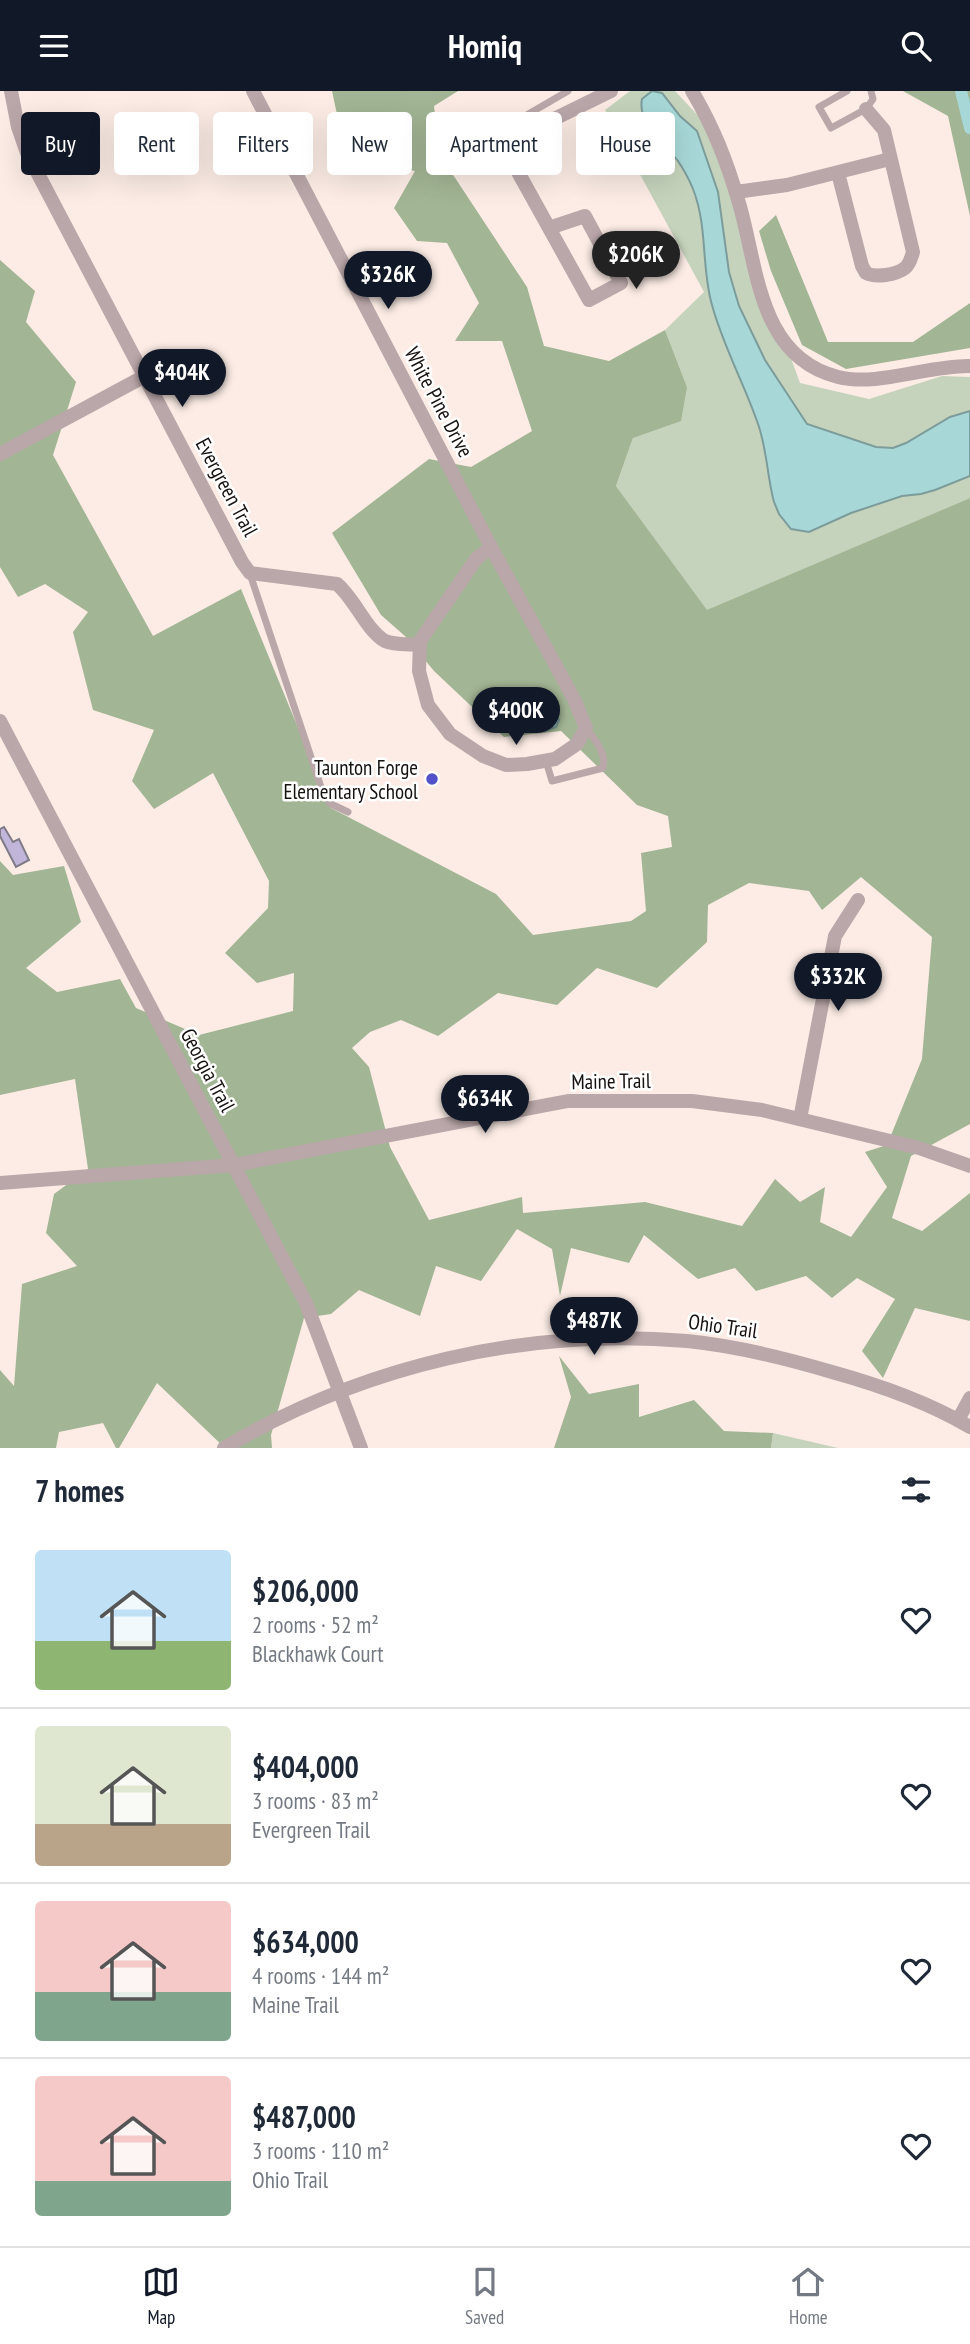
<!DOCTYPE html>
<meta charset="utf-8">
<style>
:root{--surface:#fff;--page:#f2f2f3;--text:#1f2937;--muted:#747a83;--line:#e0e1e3;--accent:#111827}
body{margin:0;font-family:"PT Sans Narrow",sans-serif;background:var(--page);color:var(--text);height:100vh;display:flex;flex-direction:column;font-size:26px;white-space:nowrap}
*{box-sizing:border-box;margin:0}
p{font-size:23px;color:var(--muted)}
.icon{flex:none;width:38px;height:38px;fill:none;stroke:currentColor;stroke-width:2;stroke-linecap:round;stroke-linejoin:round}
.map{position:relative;height:1357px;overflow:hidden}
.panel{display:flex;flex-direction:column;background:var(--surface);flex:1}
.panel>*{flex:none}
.top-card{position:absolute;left:21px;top:21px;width:929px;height:63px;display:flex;gap:14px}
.price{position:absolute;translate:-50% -60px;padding:0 16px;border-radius:24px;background:var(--accent);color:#fff;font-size:23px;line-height:46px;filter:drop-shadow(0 2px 4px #0008)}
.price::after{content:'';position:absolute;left:50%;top:42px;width:21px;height:16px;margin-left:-10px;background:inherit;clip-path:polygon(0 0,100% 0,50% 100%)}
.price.on{background:#222;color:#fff}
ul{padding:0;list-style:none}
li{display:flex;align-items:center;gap:21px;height:175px;padding:0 35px}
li+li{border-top:2px solid var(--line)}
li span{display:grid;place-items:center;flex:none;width:196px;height:140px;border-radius:7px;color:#555}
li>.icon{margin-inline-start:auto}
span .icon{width:84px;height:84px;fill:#fffc;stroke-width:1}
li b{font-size:30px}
h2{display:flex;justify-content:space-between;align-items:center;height:84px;padding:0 35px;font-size:30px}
.pill{padding:0 24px;border-radius:7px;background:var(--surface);box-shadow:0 7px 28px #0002;font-size:24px;line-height:63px}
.pill.on{background:var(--accent);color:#fff}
header{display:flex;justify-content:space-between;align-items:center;height:91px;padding:0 35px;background:var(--accent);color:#fff;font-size:32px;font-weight:700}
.menu{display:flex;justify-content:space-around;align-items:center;height:98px;border-top:2px solid var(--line);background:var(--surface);font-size:19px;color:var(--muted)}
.menu a{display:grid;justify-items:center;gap:4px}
.menu .on{color:var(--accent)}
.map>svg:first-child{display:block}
.green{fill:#c5d3bc}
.forest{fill:#a2b594;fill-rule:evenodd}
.water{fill:#a7d8d7;stroke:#7c9c9b;stroke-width:2}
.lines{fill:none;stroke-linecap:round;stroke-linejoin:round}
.canal{stroke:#a7d8d7;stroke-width:12}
.building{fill:#c1b6d9;stroke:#7f7b88;stroke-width:2}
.service{stroke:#baa7a9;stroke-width:7}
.minor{stroke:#baa7a9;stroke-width:14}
.poi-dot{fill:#5152c9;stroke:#fff;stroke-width:2.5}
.labels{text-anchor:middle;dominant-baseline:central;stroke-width:5;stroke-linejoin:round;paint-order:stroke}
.street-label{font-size:21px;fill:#16110f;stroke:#fff}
.poi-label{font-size:21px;fill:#16110f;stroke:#fff;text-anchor:end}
</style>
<header><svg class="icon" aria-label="menu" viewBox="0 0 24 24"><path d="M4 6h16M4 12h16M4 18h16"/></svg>Homiq<svg class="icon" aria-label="search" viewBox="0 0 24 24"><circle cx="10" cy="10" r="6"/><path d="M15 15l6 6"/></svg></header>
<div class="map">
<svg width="970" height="1357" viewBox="0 0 970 1357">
<rect width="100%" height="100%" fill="#fcece5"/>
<!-- green -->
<g class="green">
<polygon points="630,0 675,0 707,34 800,292 869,308 942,285 970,286 970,407 707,520 616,395 633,347 687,296 665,239 704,201 605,19"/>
<polygon points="773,1342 838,1357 771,1357"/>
</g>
<!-- forest -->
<g class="forest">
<path d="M 332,0 L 458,0 L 434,15 L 440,64 L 527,196 L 544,255 L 609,270 L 665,239 L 687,296 L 681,330 L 633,347 L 616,395 L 707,519 L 970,407 L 970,1033 L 911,1065 L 892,1127 L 922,1140 L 970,1102 L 970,1230 L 915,1217 L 883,1287 L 862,1260 L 895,1208 L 857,1187 L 832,1207 L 806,1185 L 756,1200 L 735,1177 L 698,1188 L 644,1144 L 629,1172 L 571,1157 L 560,1205 L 552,1158 L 517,1138 L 481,1190 L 436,1175 L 420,1225 L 359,1199 L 331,1223 L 304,1227 L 271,1344 L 272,1357 L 225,1357 L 157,1292 L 119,1357 L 116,1357 L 103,1332 L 59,1341 L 56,1357 L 0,1357 L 0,1279 L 14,1295 L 22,1193 L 77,1175 L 46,1142 L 54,1103 L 88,1078 L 75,988 L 0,1004 L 0,770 L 13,784 L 64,775 L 81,831 L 26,877 L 57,901 L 120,888 L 136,917 L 199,944 L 293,920 L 294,882 L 257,892 L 225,862 L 268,817 L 269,790 L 213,682 L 154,718 L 132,690 L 154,639 L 93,619 L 73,541 L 88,521 L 45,493 L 18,506 L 0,476 L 0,169 L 35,200 L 26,231 L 76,291 L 53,364 L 153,545 L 241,498 L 331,717 L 496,803 L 533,844 L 631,830 L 646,820 L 641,762 L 672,756 L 668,725 L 637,714 L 561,640 L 504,646 L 434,580 L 406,546 L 381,524 L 332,442 L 429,368 L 471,376 L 532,340 L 502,250 L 455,250 L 479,212 L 447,152 L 417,150 L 394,117 L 415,80 L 364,72 L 338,28 ZM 861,786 L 932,846 L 922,968 L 887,1054 L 865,1061 L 887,1096 L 851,1146 L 820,1131 L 825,1096 L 800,1111 L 775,1088 L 742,1135 L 645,1111 L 523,1122 L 522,1106 L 429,1129 L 390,1056 L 369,976 L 352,957 L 370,941 L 401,929 L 438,945 L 498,902 L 557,914 L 597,877 L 657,897 L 707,851 L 708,814 L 749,792 L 809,800 L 822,819 Z"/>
<polygon points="903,0 970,0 970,125 948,25"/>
<polygon points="776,124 828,251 913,251 970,212 970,257 846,278 802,254 771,180 759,140"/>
<polygon points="559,1265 589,1303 639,1293 639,1326 694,1309 724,1340 773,1342 771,1357 554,1357 571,1306"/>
</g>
<!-- water -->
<g class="water">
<path d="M 652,0 L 662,2 L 680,25 L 697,40 L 718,101 L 729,181 L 739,215 L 765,269 L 807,333 L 876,356 L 893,357 L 906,352 L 950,326 L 970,320 L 970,385 L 935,399 L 921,403 L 902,405 L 851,422 L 809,441 L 791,438 L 779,423 L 774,411 C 767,385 767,358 758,333 C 744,292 723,255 712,214 C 701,176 708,136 693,98 C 689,88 684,79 678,70 C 665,53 637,32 642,8 Z"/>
<path d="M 525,601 L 552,619 L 559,629 L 556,636 L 544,640 C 529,633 515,621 519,604 Z"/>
</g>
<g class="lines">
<!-- canal -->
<polyline class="canal" points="961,0 970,37"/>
</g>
<!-- building -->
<polygon class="building" points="4,736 13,751 19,748 29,769 16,776 0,745 0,738"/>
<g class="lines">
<!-- service -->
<g class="service">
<polyline points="847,0 819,16 831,37 866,18 873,8 871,0"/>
<polyline points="518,57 512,44 513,32 568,0"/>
<polyline points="250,483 324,705 331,713 348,721"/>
<path d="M 546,670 L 552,690 L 603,677 C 607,663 595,649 587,638"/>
</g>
<!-- minor -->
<g class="minor">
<path d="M 11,0 L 18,36 L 27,62 L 242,471 L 250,482 L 337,493 C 355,508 366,539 385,550 C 394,554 409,553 419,554"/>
<polyline points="253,0 491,456 574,608 586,637 577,653 555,668 527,673 506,674 483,665 450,643 428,614 419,580 420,550 476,468 491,456"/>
<path d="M 692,0 C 714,37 727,71 739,112 C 758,176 758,266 838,286 C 877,296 929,274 970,275"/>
<path d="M 838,82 L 862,175 L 866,182 C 875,187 896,184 905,177 C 910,173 911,167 913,161 L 884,39 L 866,18"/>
<polyline points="736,101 787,94 890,68"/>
<polyline points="549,137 585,125 621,192 589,209 518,81 518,57 550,30 611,0"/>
<polyline points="0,363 145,285"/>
<polyline points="0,630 306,1212 361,1357"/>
<polyline points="800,1028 835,845 858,809"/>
<polyline points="0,1092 234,1074 568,1010 692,1010 762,1019 919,1057 970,1075"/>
<polyline points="958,1329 970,1307"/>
<path d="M 224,1357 C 362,1275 527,1236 687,1250 C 737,1255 785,1267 832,1281 C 879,1294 928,1311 970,1336"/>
</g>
</g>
<!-- markers -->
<circle class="poi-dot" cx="432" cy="688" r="7"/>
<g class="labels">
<!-- street labels -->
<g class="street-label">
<text transform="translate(439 311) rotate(62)">White Pine Drive</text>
<text transform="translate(227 396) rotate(62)">Evergreen Trail</text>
<text transform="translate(208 979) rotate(62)">Georgia Trail</text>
<text transform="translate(611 990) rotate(-1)">Maine Trail</text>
<text transform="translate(723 1235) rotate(8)">Ohio Trail</text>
</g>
<!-- poi labels -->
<g class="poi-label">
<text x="418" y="676">Taunton Forge<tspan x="418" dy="24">Elementary School</tspan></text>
</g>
</g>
</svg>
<b class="price on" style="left:636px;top:200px">$206K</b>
<b class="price" style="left:388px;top:220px">$326K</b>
<b class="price" style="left:182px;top:318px">$404K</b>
<b class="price" style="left:516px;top:656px">$400K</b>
<b class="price" style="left:838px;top:922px">$332K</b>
<b class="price" style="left:485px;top:1044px">$634K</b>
<b class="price" style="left:594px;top:1266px">$487K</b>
<div class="top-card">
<a class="pill on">Buy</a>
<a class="pill">Rent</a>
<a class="pill">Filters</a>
<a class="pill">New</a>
<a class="pill">Apartment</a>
<a class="pill">House</a>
</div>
</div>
<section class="panel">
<h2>7 homes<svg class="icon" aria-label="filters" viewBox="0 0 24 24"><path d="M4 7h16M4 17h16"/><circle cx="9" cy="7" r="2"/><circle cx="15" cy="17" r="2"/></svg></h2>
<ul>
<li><span style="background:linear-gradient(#bfe0f5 65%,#8fb573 0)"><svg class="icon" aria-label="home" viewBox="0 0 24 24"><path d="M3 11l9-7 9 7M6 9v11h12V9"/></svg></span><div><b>$206,000</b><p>2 rooms · 52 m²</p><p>Blackhawk Court</p></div><svg class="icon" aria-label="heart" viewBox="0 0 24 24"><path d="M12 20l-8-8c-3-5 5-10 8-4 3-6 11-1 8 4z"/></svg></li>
<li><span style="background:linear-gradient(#dfe7d0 70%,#b9a48a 0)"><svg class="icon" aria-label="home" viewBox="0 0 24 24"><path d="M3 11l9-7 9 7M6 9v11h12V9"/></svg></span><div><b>$404,000</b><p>3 rooms · 83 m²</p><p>Evergreen Trail</p></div><svg class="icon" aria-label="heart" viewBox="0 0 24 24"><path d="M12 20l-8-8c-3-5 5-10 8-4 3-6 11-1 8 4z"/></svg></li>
<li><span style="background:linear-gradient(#f6c9c9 65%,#7fa58c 0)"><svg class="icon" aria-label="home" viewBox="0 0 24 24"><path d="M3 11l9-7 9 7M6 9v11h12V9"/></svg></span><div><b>$634,000</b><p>4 rooms · 144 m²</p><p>Maine Trail</p></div><svg class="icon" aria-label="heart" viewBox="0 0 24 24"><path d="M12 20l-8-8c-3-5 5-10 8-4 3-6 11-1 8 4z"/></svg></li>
<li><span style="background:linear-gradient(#f6c9c9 75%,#7fa58c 0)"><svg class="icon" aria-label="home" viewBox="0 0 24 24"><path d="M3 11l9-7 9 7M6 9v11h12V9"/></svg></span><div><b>$487,000</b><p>3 rooms · 110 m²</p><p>Ohio Trail</p></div><svg class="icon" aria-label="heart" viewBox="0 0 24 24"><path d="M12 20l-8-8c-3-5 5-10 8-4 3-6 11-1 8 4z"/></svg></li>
</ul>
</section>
<nav class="menu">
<a class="on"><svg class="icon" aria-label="map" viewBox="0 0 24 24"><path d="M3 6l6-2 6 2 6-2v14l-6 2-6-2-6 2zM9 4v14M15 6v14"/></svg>Map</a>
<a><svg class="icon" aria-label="saved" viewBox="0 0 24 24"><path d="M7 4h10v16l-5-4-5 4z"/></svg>Saved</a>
<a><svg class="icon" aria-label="home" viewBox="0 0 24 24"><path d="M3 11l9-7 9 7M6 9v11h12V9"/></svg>Home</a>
</nav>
